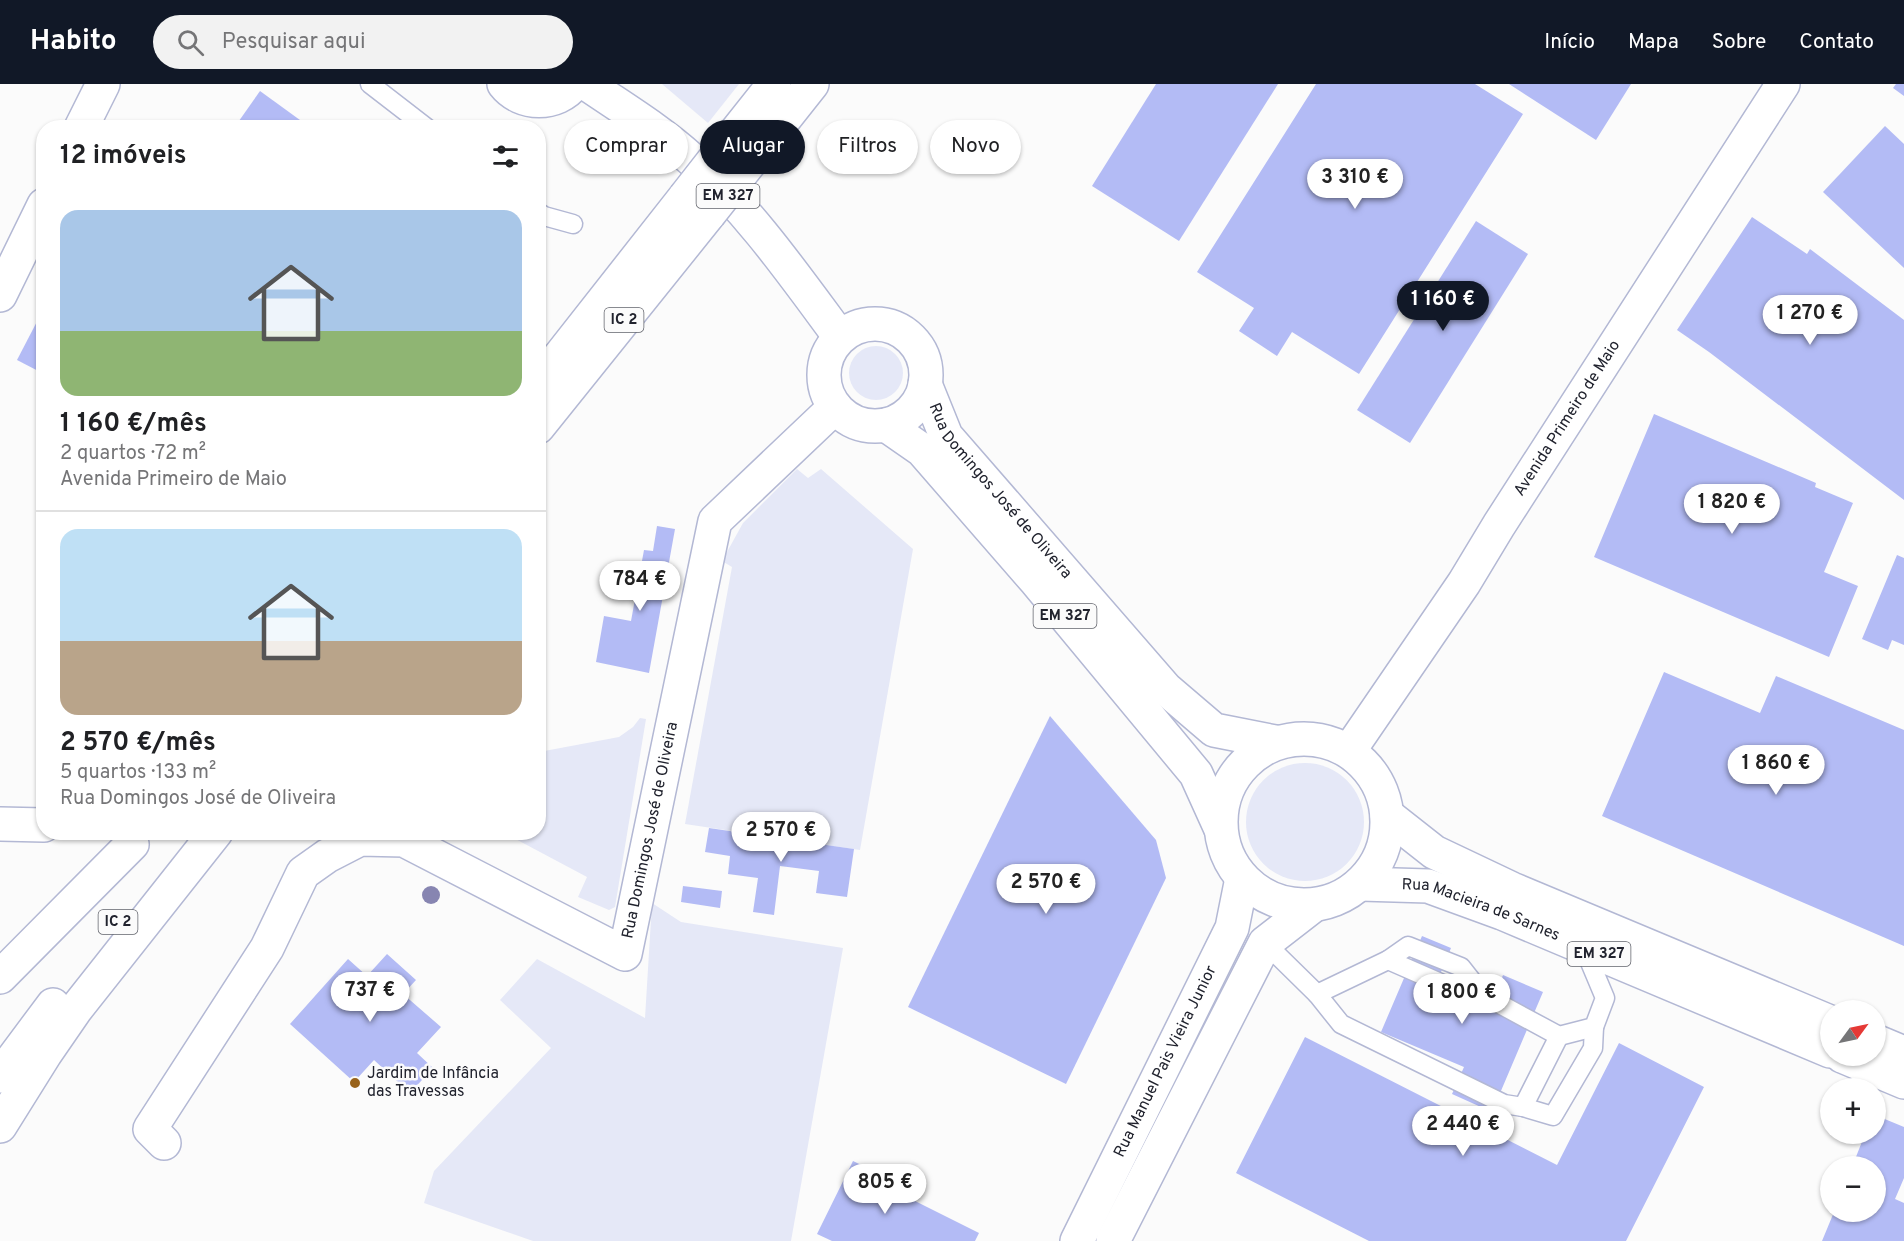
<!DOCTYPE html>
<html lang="pt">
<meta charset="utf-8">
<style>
:root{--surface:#fff;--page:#f2f2f2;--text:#202124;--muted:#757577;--line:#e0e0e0;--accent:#111827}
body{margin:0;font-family:Overpass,sans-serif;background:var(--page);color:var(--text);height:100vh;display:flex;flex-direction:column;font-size:22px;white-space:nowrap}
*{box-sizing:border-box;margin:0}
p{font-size:20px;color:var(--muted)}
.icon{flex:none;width:33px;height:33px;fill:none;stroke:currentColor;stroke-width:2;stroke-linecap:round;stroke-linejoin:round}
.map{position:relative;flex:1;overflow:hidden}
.drawer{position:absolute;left:36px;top:36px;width:510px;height:720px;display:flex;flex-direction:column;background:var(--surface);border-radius:24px;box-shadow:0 2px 4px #0004}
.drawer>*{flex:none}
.guide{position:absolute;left:564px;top:36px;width:570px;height:54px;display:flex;gap:12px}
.needle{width:39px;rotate:57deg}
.controls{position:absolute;left:1820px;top:916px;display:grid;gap:12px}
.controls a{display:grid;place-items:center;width:66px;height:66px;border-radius:50%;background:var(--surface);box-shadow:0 2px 4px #0004;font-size:30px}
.price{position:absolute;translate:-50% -51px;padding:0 14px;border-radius:21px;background:#fff;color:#222;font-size:20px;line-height:39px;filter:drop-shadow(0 2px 3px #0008)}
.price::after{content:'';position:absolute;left:50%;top:36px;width:18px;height:14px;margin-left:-9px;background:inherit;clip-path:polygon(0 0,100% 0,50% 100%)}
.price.active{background:var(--accent);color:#fff}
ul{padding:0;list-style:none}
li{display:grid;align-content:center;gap:12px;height:318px;padding:0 24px}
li+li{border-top:2px solid var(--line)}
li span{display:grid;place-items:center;height:186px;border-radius:18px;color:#555}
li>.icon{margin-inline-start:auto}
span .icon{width:108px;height:108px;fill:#fffc;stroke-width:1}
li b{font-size:26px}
h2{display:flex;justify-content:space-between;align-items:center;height:72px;padding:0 24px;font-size:26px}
.tag{padding:0 21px;border-radius:27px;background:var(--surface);box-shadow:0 2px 4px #0004;font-size:21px;line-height:54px}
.tag.active{background:var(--accent);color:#fff}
header{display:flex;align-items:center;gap:36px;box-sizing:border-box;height:84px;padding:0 30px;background:var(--accent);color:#fff}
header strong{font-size:28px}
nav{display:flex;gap:33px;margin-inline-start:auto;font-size:21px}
.search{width:420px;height:54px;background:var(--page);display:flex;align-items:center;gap:15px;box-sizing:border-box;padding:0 21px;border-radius:33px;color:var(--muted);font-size:22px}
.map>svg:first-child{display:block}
.green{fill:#e5e8f7}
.building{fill:#b3bbf5}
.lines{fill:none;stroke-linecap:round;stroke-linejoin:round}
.lane-casing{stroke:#b3b8d4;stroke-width:21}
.street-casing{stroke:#b3b8d4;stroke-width:36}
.primary-casing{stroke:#b3b8d4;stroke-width:36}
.highway-casing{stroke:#b3b8d4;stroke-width:36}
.lane{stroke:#fff;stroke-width:18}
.street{stroke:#fff;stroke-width:33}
.primary{stroke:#fff;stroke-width:33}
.highway{stroke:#fff;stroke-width:33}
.highway-bridge-casing{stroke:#b3b8d4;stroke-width:36;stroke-linecap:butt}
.highway-bridge{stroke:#fff;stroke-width:33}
.tree{fill:#8785b1}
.poi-dot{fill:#98621a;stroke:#fbfbfb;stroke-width:2}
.labels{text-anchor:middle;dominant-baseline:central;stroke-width:5;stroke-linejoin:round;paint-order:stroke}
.shield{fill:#fbfbfb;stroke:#62646c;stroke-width:1.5}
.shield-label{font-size:15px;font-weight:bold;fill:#21232e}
.street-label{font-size:16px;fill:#21232e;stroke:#fbfbfb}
.poi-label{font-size:16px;fill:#21232e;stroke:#fbfbfb;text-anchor:start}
</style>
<header>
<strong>Habito</strong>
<div class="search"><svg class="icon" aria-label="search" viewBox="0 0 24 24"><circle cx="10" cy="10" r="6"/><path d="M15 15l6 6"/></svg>Pesquisar aqui</div>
<nav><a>Início</a><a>Mapa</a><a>Sobre</a><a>Contato</a></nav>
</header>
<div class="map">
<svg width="1904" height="1157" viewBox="0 0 1904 1157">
<rect width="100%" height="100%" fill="#fbfbfb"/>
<!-- green -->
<g class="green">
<polygon points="662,0 739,0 708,39"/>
<circle cx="876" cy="289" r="27"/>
<polygon points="797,385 808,394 821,385 913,465 860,766 685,740 732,483 722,477 743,439"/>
<polygon points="640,634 646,635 615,823 609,826 578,813 587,793 504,749 538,748 539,668 619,653 633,643"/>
<circle cx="1305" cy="738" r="59"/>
<polygon points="652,819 681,838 843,864 791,1157 533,1157 424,1119 434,1087 551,964 500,916 537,875 645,934"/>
</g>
<!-- building -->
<g class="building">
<polygon points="1156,0 1278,0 1179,157 1092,102"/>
<polygon points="1316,0 1475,0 1523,30 1359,290 1292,248 1277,272 1239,247 1254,224 1197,188"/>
<polygon points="1509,0 1631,0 1596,56"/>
<polygon points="1896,0 1904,0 1904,12 1893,4"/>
<polygon points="260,7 311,44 234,44"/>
<polygon points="1885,42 1904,60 1904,184 1823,108"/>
<polygon points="1752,133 1807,170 1810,165 1904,236 1904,416 1709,268 1677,246"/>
<polygon points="1476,137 1528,170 1410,359 1357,326"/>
<polygon points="44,224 44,290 17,276"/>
<polygon points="1654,330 1816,399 1815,403 1853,419 1824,488 1858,502 1829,573 1594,473"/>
<polygon points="657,442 675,445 649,589 596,578 604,532 631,537 644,466 653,467"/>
<polygon points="1897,471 1904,474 1904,561 1892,556 1888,566 1862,555"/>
<polygon points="1664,588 1760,629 1776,592 1904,646 1904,862 1602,732"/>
<polygon points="1050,632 1156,756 1166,794 1066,1000 908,923"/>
<polygon points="709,744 854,765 847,813 816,809 819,787 780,782 774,831 753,828 758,794 728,790 730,772 705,768"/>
<polygon points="683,802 722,807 720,824 681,818"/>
<polygon points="1422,852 1451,864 1434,905 1487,928 1503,891 1543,908 1492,1028 1452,1010 1464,983 1381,948"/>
<polygon points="387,870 416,896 403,910 441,943 417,969 433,984 410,1009 374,976 354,998 290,940 348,875 367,892"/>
<polygon points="1305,953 1557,1081 1619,959 1704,1003 1626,1157 1369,1157 1236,1089"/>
<polygon points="1875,1031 1904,1043 1904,1094 1895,1115 1904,1119 1904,1157 1822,1157 1834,1128 1875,1128 1875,1083 1852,1083 1865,1050 1875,1050"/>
<polygon points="853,1077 880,1090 877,1098 979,1149 975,1157 832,1157 817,1150"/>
</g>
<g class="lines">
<!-- lane casing -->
<g class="lane-casing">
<g id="lane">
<polyline points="370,0 427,44"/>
<polyline points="538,128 544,132 573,140"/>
<polyline points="1265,859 1317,910 1388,876 1452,904 1483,911 1559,952 1594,943 1605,914 1584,864"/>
<polyline points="1388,876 1408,862 1461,883 1483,911"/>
<polyline points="1317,910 1341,940 1504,1020 1523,1023 1553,1032 1593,964 1594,943"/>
<polyline points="1523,1023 1559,952"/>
</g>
</g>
<!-- street casing -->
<g class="street-casing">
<g id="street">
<polyline points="81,44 103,0"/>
<polyline points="0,211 44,121"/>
<path id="s1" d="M 1349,667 L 1464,499 L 1499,441 L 1783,0"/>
<polyline points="0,740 44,741"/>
<polyline points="0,893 132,760 129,748"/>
<path id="s2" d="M 164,1059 L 150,1045 L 267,864 L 303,789 L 327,772 L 360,755 L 404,756 L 625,870 L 715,437 L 835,323"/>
<path id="s3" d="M 1077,1157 L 1232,844 L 1242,794"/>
<polyline points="1113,1157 1265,859 1314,821"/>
</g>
</g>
<!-- primary casing -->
<g class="primary-casing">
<g id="primary">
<path d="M 504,0 C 521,22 557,22 574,0"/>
<path d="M 587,0 C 622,24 659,46 691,75 C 749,126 794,191 840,253"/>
<circle cx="875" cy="291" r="51"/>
<path id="s4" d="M 925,300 L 946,352 L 1166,605 L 1214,646 L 1275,658"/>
<polyline points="886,341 922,366 1036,497 1196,690 1220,743"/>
<circle cx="1304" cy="738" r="83"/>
<polyline points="1387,731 1434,768 1512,805 1830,938"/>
<path id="s5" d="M 1361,800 L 1428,802 L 1502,829 L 1830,967"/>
<polyline points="1875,957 1904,969"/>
<polyline points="1842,972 1904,998"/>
</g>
</g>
<!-- highway casing -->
<g class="highway-casing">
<g id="highway">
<polyline points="728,58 774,0"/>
<polyline points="751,77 812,0"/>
<polyline points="538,300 685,113"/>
<polyline points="538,343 709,130"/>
<polyline points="0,992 53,921"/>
<polyline points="0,1042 45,970 76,925 216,748"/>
</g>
</g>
<!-- lane -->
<use href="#lane" class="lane"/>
<!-- street -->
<use href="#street" class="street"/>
<!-- primary -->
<use href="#primary" class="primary"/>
<!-- highway -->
<use href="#highway" class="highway"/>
<!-- highway-bridge casing -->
<g class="highway-bridge-casing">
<g id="highway-bridge">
<polyline points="685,113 728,58"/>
<polyline points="709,130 751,77"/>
</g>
</g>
<!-- highway-bridge -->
<use href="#highway-bridge" class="highway-bridge"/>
</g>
<!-- trees -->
<circle class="tree" cx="431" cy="811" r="9"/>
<!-- markers -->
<circle class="poi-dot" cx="355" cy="999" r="6"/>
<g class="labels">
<!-- shield labels -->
<g class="shield">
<rect x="696.5" y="100" width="63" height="24" rx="4.5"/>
<rect x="604.5" y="224" width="39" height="24" rx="4.5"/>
<rect x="1033.5" y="520" width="63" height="24" rx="4.5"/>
<rect x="98.5" y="826" width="39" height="24" rx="4.5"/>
<rect x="1567.5" y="858" width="63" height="24" rx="4.5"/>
</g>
<g class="shield-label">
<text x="728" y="112">EM 327</text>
<text x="624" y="236">IC 2</text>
<text x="1065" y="532">EM 327</text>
<text x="118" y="838">IC 2</text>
<text x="1599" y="870">EM 327</text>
</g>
<!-- street labels -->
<g class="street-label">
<text stroke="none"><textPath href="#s1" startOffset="398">Avenida Primeiro de Maio</textPath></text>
<text stroke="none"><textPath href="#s4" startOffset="132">Rua Domingos José de Oliveira</textPath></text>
<text stroke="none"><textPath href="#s2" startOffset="804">Rua Domingos José de Oliveira</textPath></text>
<text stroke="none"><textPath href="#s5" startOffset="124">Rua Macieira de Sarnes</textPath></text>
<text stroke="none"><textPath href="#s3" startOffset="200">Rua Manuel Pais Vieira Junior</textPath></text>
</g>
<!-- poi labels -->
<g class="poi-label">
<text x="367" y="990">Jardim de Infância<tspan x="367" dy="18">das Travessas</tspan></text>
</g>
</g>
</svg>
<div class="controls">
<a><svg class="needle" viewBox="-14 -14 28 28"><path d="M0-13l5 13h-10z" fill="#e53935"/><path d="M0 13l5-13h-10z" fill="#757577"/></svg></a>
<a>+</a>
<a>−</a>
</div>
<b class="price" style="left:1355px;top:126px">3 310 €</b>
<b class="price active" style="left:1443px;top:248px">1 160 €</b>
<b class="price" style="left:1810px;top:262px">1 270 €</b>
<b class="price" style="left:1732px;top:451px">1 820 €</b>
<b class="price" style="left:640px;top:528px">784 €</b>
<b class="price" style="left:1776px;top:712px">1 860 €</b>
<b class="price" style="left:781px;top:779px">2 570 €</b>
<b class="price" style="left:1046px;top:831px">2 570 €</b>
<b class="price" style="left:370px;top:939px">737 €</b>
<b class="price" style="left:1462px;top:941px">1 800 €</b>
<b class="price" style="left:1463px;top:1073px">2 440 €</b>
<b class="price" style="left:885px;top:1131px">805 €</b>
<div class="guide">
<a class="tag">Comprar</a>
<a class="tag active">Alugar</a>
<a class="tag">Filtros</a>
<a class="tag">Novo</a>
</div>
<section class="drawer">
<h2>12 imóveis<svg class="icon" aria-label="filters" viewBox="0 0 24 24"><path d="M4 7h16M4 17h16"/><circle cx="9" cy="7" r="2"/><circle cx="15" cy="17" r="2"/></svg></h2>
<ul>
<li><span style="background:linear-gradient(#a9c7e8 65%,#8fb573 0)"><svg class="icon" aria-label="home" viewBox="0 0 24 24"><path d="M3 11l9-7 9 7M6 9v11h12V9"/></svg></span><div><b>1 160 €/mês</b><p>2 quartos · 72 m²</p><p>Avenida Primeiro de Maio</p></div></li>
<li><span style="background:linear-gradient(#bfe0f5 60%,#b9a48a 0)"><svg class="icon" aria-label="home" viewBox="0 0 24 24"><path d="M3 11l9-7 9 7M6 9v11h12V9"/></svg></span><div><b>2 570 €/mês</b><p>5 quartos · 133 m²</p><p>Rua Domingos José de Oliveira</p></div></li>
</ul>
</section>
</div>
